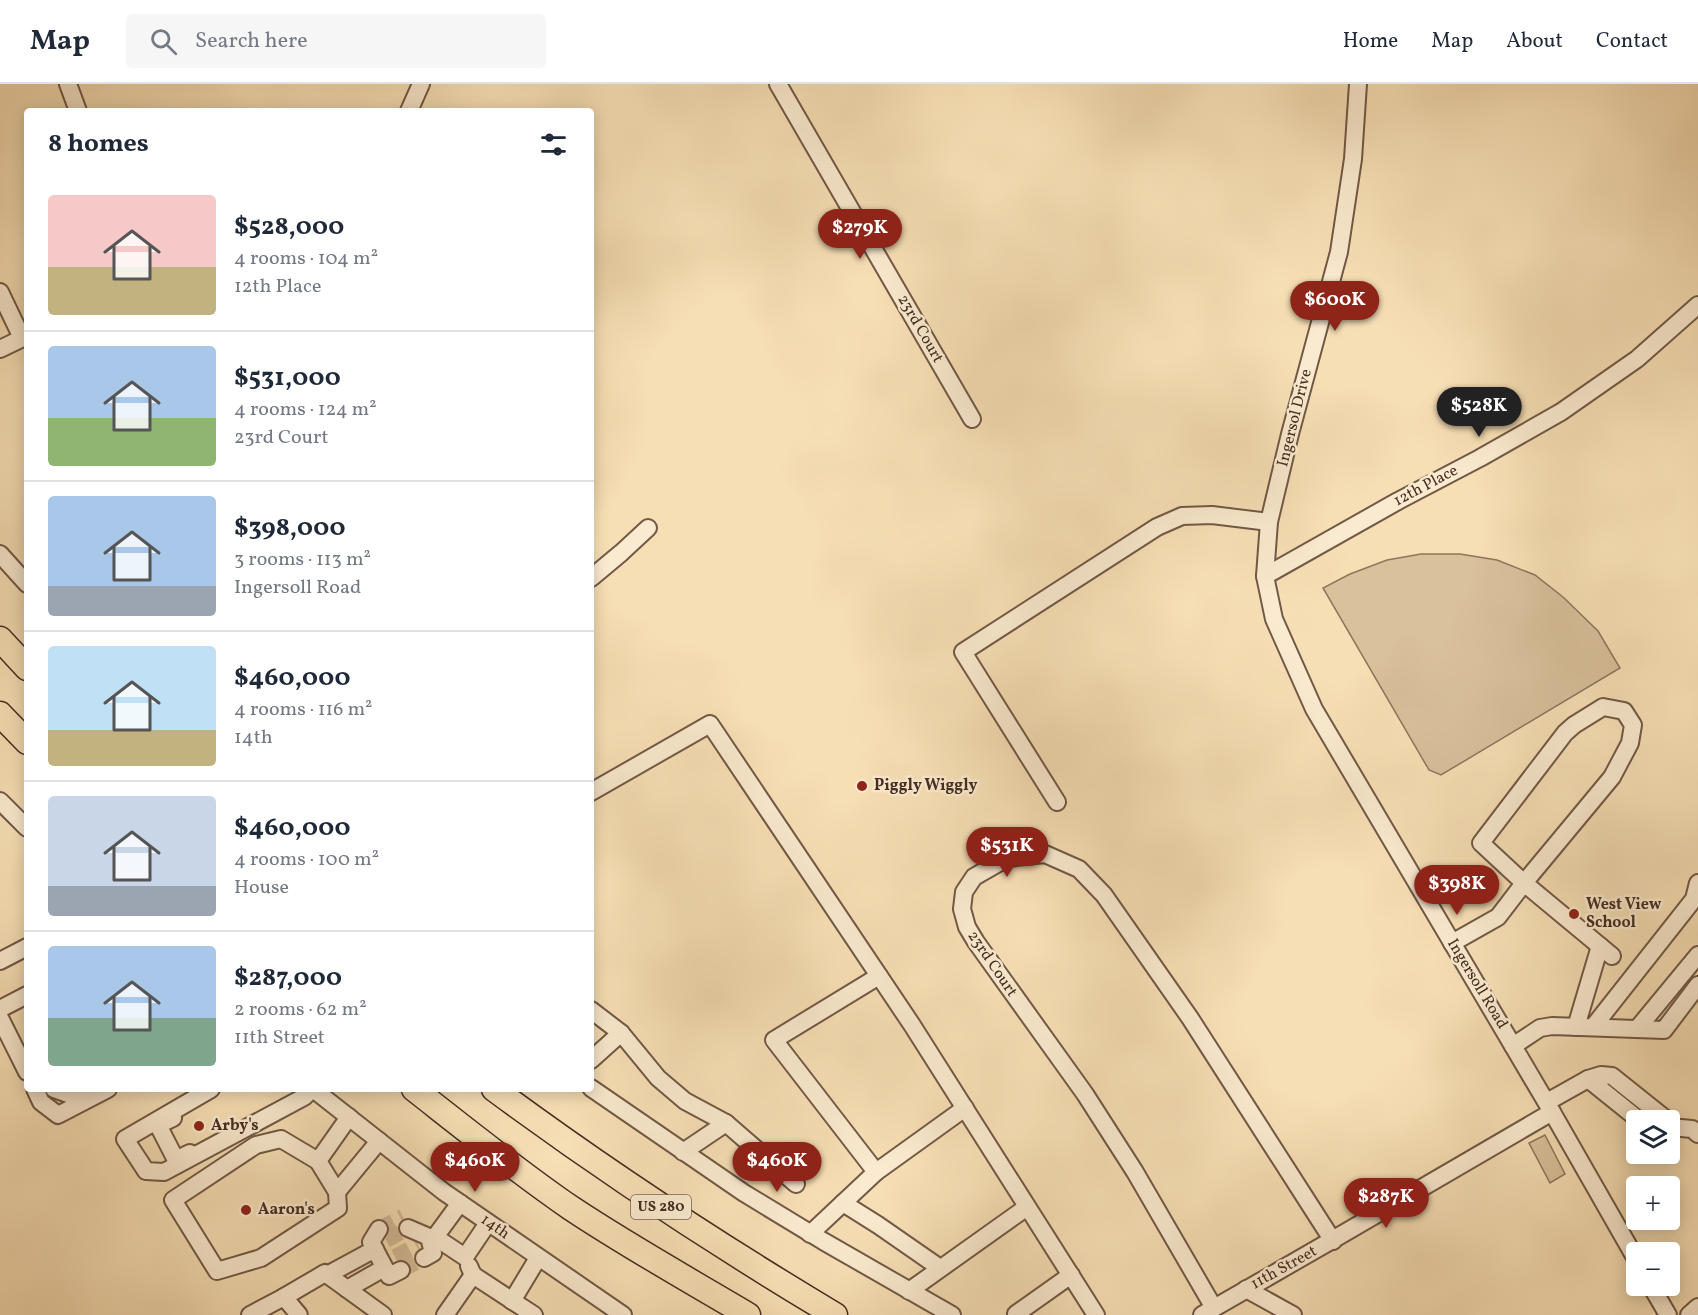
<!DOCTYPE html>
<meta charset="utf-8">
<style>
:root{--surface:#fff;--page:#f6f6f7;--text:#1f2937;--muted:#747a83;--line:#e0e1e3;--accent:#8f2418}
body{margin:0;font-family:Vollkorn,serif;background:var(--page);color:var(--text);height:100vh;display:flex;flex-direction:column;font-size:22px;white-space:nowrap}
*{box-sizing:border-box;margin:0}
p{font-size:20px;color:var(--muted)}
.icon{flex:none;width:33px;height:33px;fill:none;stroke:currentColor;stroke-width:2;stroke-linecap:round;stroke-linejoin:round}
.map{position:relative;flex:1;overflow:hidden}
.details{position:absolute;left:24px;top:24px;width:570px;height:984px;display:flex;flex-direction:column;background:var(--surface);border-radius:6px;box-shadow:0 3px 15px #0003}
.details>*{flex:none}
.controls{position:absolute;left:1626px;top:1026px;display:grid;gap:12px}
.controls a{display:grid;place-items:center;width:54px;height:54px;border-radius:6px;background:var(--surface);box-shadow:0 3px 15px #0003;font-size:30px}
.price{position:absolute;translate:-50% -51px;padding:0 14px;border-radius:21px;background:var(--accent);color:#fff;font-size:20px;line-height:39px;filter:drop-shadow(0 2px 3px #0008)}
.price::after{content:'';position:absolute;left:50%;top:36px;width:18px;height:14px;margin-left:-9px;background:inherit;clip-path:polygon(0 0,100% 0,50% 100%)}
.price.active{background:#222;color:#fff}
ul{padding:0;list-style:none}
li{display:flex;align-items:center;gap:18px;height:150px;padding:0 24px}
li+li{border-top:2px solid var(--line)}
li span{display:grid;place-items:center;flex:none;width:168px;height:120px;border-radius:6px;color:#555}
li>.icon{margin-inline-start:auto}
span .icon{width:72px;height:72px;fill:#fffc;stroke-width:1}
li b{font-size:26px}
h2{display:flex;justify-content:space-between;align-items:center;height:72px;padding:0 24px;font-size:26px}
header{display:flex;align-items:center;gap:36px;box-sizing:border-box;height:84px;padding:0 30px;background:var(--surface);border-bottom:2px solid var(--line)}
header strong{font-size:28px}
nav{display:flex;gap:33px;margin-inline-start:auto;font-size:21px}
.search{width:420px;height:54px;background:var(--page);display:flex;align-items:center;gap:15px;box-sizing:border-box;padding:0 21px;border-radius:6px;color:var(--muted);font-size:22px}
.map>svg:first-child{display:block}
.green{fill:#d9c19c;stroke:#8e765e;stroke-width:1.5}
.lines{fill:none;stroke-linecap:round;stroke-linejoin:round}
.minor-tunnel{stroke:#d3bb97;stroke-width:16;stroke-dasharray:16 8;stroke-linecap:butt}
.minor-casing{stroke:#715946;stroke-width:20}
.highway-casing{stroke:#442c21;stroke-width:27}
.minor{stroke:#faeacf;stroke-width:16}
.highway{stroke:#f7dfb5;stroke-width:24}
.poi-dot{fill:#8f2418;stroke:#faeacf;stroke-width:2}
.labels{text-anchor:middle;dominant-baseline:central;stroke-width:5;stroke-linejoin:round;paint-order:stroke}
.shield{fill:#faeacf;stroke:#7b6555;stroke-width:1.5}
.shield-label{font-size:15px;font-weight:bold;fill:#442c21}
.street-label{font-size:16px;fill:#442c21;stroke:#faeacf}
.poi-label{font-size:16px;font-weight:bold;fill:#442c21;stroke:#faeacf;text-anchor:start}
</style>
<header>
<strong>Map</strong>
<div class="search"><svg class="icon" aria-label="search" viewBox="0 0 24 24"><circle cx="10" cy="10" r="6"/><path d="M15 15l6 6"/></svg>Search here</div>
<nav><a>Home</a><a>Map</a><a>About</a><a>Contact</a></nav>
</header>
<div class="map">
<svg width="1698" height="1231" viewBox="0 0 1698 1231">
<rect width="100%" height="100%" fill="#f7dfb5"/>
<filter id="stains"><feTurbulence type="fractalNoise" baseFrequency=".00333" numOctaves="4"/><feColorMatrix values="0 0 0 0 .2 0 0 0 0 .09 0 0 0 0 .02 0 0 0 .5 -.17"/></filter>
<radialGradient id="worn" r=".72"><stop offset=".6" stop-color="#630" stop-opacity="0"/><stop offset="1" stop-color="#630" stop-opacity=".3"/></radialGradient>
<!-- green -->
<g class="green">
<polygon points="1421,470 1460,470 1497,476 1535,491 1563,513 1598,547 1620,584 1441,691 1429,686 1323,504 1350,490 1387,476"/>
<polygon points="1545,1051 1565,1090 1550,1099 1529,1059"/>
</g>
<g class="lines">
<!-- minor-tunnel -->
<g class="minor-tunnel">
<polyline points="379,1145 403,1133"/>
<polyline points="386,1156 408,1144"/>
<polyline points="395,1173 418,1161"/>
<polyline points="401,1186 424,1174"/>
</g>
<!-- minor casing -->
<g class="minor-casing">
<g id="minor">
<polyline points="68,0 78,27"/>
<polyline points="778,0 972,335"/>
<polyline points="1358,0 1353,75 1339,168 1290,350 1269,438 1265,492 1274,535 1314,625 1552,1028 1636,1175"/>
<polyline points="409,27 421,0"/>
<polyline points="0,208 22,254"/>
<polyline points="0,265 27,252"/>
<polyline points="0,470 27,500"/>
<polyline points="1265,492 1398,417 1480,374 1561,328 1637,275 1698,221"/>
<polyline points="591,494 621,469 648,444"/>
<polyline points="591,708 710,640 912,941 1096,1231"/>
<polyline points="0,717 27,744"/>
<polyline points="1057,718 963,568 1157,443 1182,432 1212,431 1269,438"/>
<polyline points="1452,859 1498,833 1524,799 1612,693 1630,659 1633,641 1624,627 1603,623 1574,641 1565,649 1481,759 1524,799 1612,872"/>
<polyline points="0,877 27,863"/>
<polyline points="0,925 27,911"/>
<polyline points="591,926 621,949 658,994 685,1017 726,1039 683,1068"/>
<polyline points="0,934 27,988"/>
<polyline points="1576,943 1600,862"/>
<polyline points="1593,943 1694,815 1698,799"/>
<polyline points="1637,945 1698,871"/>
<polyline points="1513,962 1540,944 1552,942 1664,946 1698,901"/>
<polyline points="591,976 621,949"/>
<polyline points="591,1004 744,1109 823,1157 952,1231"/>
<polyline points="35,1005 41,1018 58,1031 108,1005"/>
<polyline points="54,1005 68,1010 79,1005"/>
<polyline points="211,1005 125,1055 146,1087 164,1088 304,1013 312,1005"/>
<polyline points="313,1005 444,1108 623,1231"/>
<polyline points="1547,1018 1588,995"/>
<polyline points="349,1033 318,1077 337,1108 379,1057"/>
<polyline points="173,1034 158,1041 176,1076 190,1069"/>
<polyline points="1639,1036 1588,995 1601,991 1612,992 1667,1036"/>
<polyline points="726,1039 796,1100"/>
<polyline points="1670,1043 1692,1045 1698,1050"/>
<polyline points="318,1077 281,1055 256,1061 173,1116 217,1187 261,1174 338,1124 337,1108"/>
<polyline points="876,1088 774,956 879,892"/>
<polyline points="460,1119 435,1153 465,1173 488,1139"/>
<polyline points="843,1119 878,1141 940,1184"/>
<polyline points="408,1144 429,1153 433,1169 424,1174"/>
<polyline points="379,1145 371,1158 389,1192 401,1186"/>
<polyline points="810,1150 876,1088 965,1024"/>
<polyline points="327,1191 375,1165"/>
<polyline points="473,1191 534,1231"/>
<polyline points="1651,1202 1668,1231"/>
<polyline points="347,1205 384,1184"/>
<polyline points="1246,1205 1293,1231"/>
<polyline points="909,1207 1027,1123"/>
<polyline points="512,1217 538,1174"/>
<polyline points="1214,1224 1135,1088 1085,1010 976,858 967,843 962,825 964,808 974,793 1007,774 1045,770 1079,785 1104,811 1190,934 1333,1157"/>
<polyline points="1016,1230 1071,1191"/>
<polyline points="250,1231 284,1213"/>
<polyline points="299,1231 284,1213 325,1189 383,1231"/>
<polyline points="445,1231 473,1191 469,1182"/>
<path d="M 1202,1231 C 1319,1164 1436,1096 1552,1028"/>
<polyline points="1689,1231 1698,1223"/>
</g>
</g>
<!-- highway casing -->
<g class="highway-casing">
<g id="highway">
<polyline points="0,555 27,584"/>
<polyline points="0,630 27,658"/>
<path d="M 414,1005 C 465,1045 517,1087 571,1124 C 628,1162 689,1196 748,1231"/>
<path d="M 494,1005 C 605,1087 716,1160 835,1231"/>
</g>
</g>
<!-- minor -->
<use href="#minor" class="minor"/>
<!-- highway -->
<use href="#highway" class="highway"/>
</g>
<!-- markers -->
<g class="poi-dot">
<circle cx="862" cy="702" r="6"/>
<circle cx="1574" cy="830" r="6"/>
<circle cx="199" cy="1042" r="6"/>
<circle cx="246" cy="1126" r="6"/>
</g>
<g class="labels">
<!-- shield labels -->
<rect class="shield" x="631" y="1111" width="60" height="24" rx="4.5"/>
<g class="shield-label">
<text x="661" y="1123">US 280</text>
</g>
<!-- street labels -->
<g class="street-label">
<text transform="translate(920 245) rotate(60)">23rd Court</text>
<text transform="translate(1295 334) rotate(-76)">Ingersol Drive</text>
<text transform="translate(1426 402) rotate(-28)">12th Place</text>
<text transform="translate(992 880) rotate(56)">23rd Court</text>
<text transform="translate(1477 900) rotate(59)">Ingersoll Road</text>
<text transform="translate(495 1143) rotate(35)">14th</text>
<text transform="translate(1284 1184) rotate(-29)">11th Street</text>
</g>
<!-- poi labels -->
<g class="poi-label">
<text x="874" y="702">Piggly Wiggly</text>
<text x="1586" y="821">West View<tspan x="1586" dy="18">School</tspan></text>
<text x="211" y="1042">Arby's</text>
<text x="258" y="1126">Aaron's</text>
</g>
</g>
<rect width="100%" height="100%" filter="url(#stains)"/>
<rect width="100%" height="100%" fill="url(#worn)"/>
</svg>
<div class="controls">
<a><svg class="icon" aria-label="layers" viewBox="0 0 24 24"><path d="M12 4l9 5-9 5-9-5zM3 14l9 5 9-5"/></svg></a>
<a>+</a>
<a>−</a>
</div>
<b class="price" style="left:860px;top:176px">$279K</b>
<b class="price" style="left:1335px;top:248px">$600K</b>
<b class="price active" style="left:1479px;top:354px">$528K</b>
<b class="price" style="left:1007px;top:794px">$531K</b>
<b class="price" style="left:1457px;top:832px">$398K</b>
<b class="price" style="left:475px;top:1109px">$460K</b>
<b class="price" style="left:777px;top:1109px">$460K</b>
<b class="price" style="left:1386px;top:1145px">$287K</b>
<section class="details">
<h2>8 homes<svg class="icon" aria-label="filters" viewBox="0 0 24 24"><path d="M4 7h16M4 17h16"/><circle cx="9" cy="7" r="2"/><circle cx="15" cy="17" r="2"/></svg></h2>
<ul>
<li><span style="background:linear-gradient(#f6c9c9 60%,#c2b280 0)"><svg class="icon" aria-label="home" viewBox="0 0 24 24"><path d="M3 11l9-7 9 7M6 9v11h12V9"/></svg></span><div><b>$528,000</b><p>4 rooms · 104 m²</p><p>12th Place</p></div></li>
<li><span style="background:linear-gradient(#a9c7e8 60%,#8fb573 0)"><svg class="icon" aria-label="home" viewBox="0 0 24 24"><path d="M3 11l9-7 9 7M6 9v11h12V9"/></svg></span><div><b>$531,000</b><p>4 rooms · 124 m²</p><p>23rd Court</p></div></li>
<li><span style="background:linear-gradient(#a9c7e8 75%,#9aa5b1 0)"><svg class="icon" aria-label="home" viewBox="0 0 24 24"><path d="M3 11l9-7 9 7M6 9v11h12V9"/></svg></span><div><b>$398,000</b><p>3 rooms · 113 m²</p><p>Ingersoll Road</p></div></li>
<li><span style="background:linear-gradient(#bfe0f5 70%,#c2b280 0)"><svg class="icon" aria-label="home" viewBox="0 0 24 24"><path d="M3 11l9-7 9 7M6 9v11h12V9"/></svg></span><div><b>$460,000</b><p>4 rooms · 116 m²</p><p>14th</p></div></li>
<li><span style="background:linear-gradient(#c9d6e8 75%,#9aa5b1 0)"><svg class="icon" aria-label="home" viewBox="0 0 24 24"><path d="M3 11l9-7 9 7M6 9v11h12V9"/></svg></span><div><b>$460,000</b><p>4 rooms · 100 m²</p><p>House</p></div></li>
<li><span style="background:linear-gradient(#a9c7e8 60%,#7fa58c 0)"><svg class="icon" aria-label="home" viewBox="0 0 24 24"><path d="M3 11l9-7 9 7M6 9v11h12V9"/></svg></span><div><b>$287,000</b><p>2 rooms · 62 m²</p><p>11th Street</p></div></li>
</ul>
</section>
</div>
